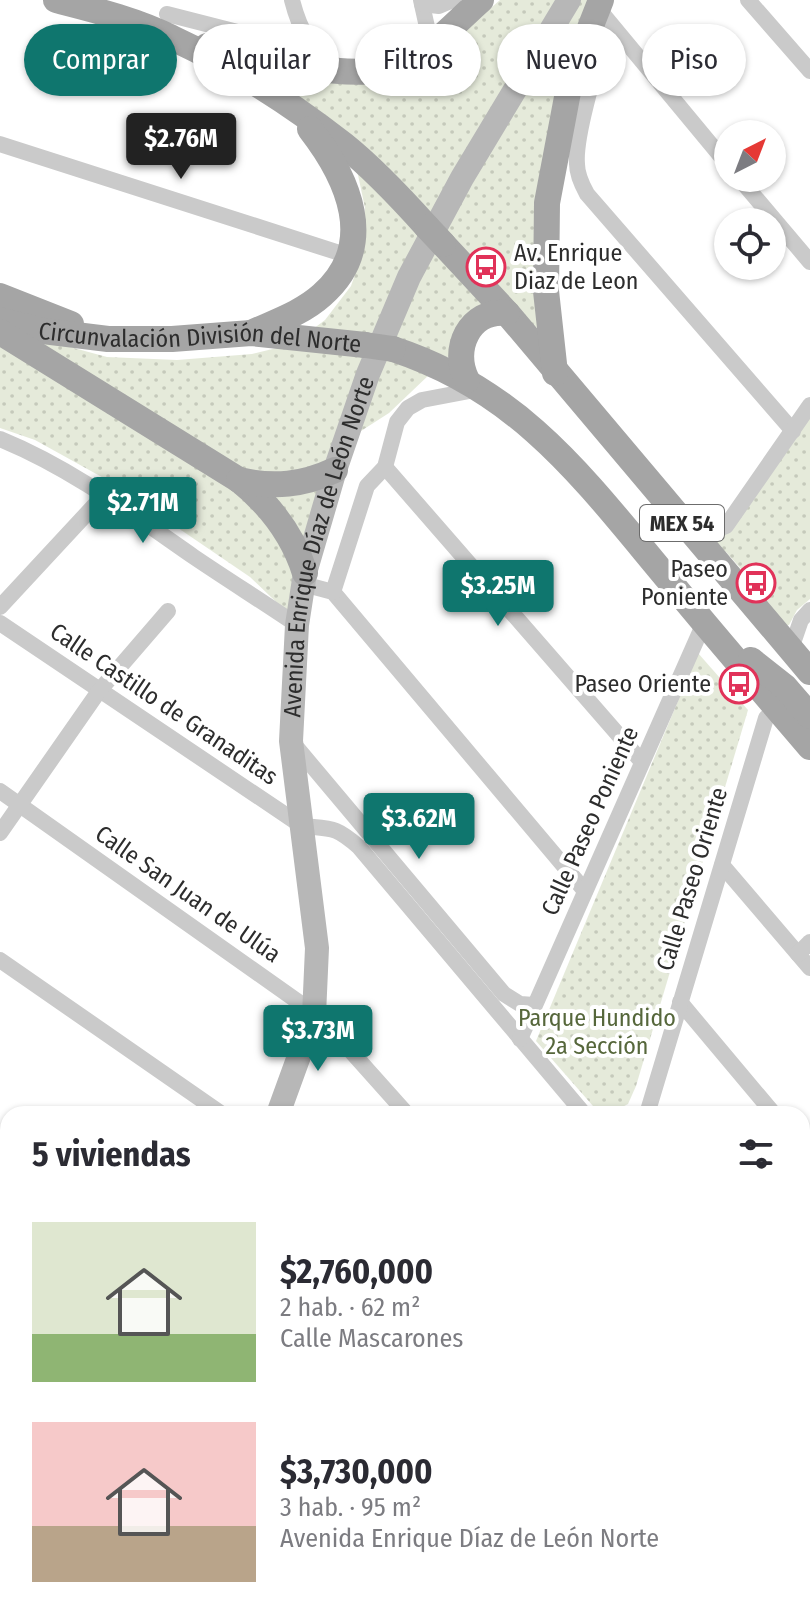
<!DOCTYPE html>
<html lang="es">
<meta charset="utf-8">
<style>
:root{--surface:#fff;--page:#f7f7f7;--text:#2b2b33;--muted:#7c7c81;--accent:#0f766e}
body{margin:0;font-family:"Fira Sans Condensed",sans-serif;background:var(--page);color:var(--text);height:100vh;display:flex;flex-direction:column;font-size:30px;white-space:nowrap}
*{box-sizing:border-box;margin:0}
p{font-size:26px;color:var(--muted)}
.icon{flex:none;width:44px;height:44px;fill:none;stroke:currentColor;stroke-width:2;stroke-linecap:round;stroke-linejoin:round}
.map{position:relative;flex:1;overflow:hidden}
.panel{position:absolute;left:0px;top:1106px;width:810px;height:512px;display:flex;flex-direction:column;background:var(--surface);border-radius:24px 24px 0 0;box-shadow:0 2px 6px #0004}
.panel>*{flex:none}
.hud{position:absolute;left:24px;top:24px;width:762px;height:72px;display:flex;gap:16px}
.needle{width:52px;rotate:42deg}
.fabs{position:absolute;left:714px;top:120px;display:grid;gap:16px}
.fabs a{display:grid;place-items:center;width:72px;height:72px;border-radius:50%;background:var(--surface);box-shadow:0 2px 6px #0004;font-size:40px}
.price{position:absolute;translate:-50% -68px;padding:0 18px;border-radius:8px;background:var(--accent);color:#fff;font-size:26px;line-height:52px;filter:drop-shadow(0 2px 4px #0008)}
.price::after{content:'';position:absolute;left:50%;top:48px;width:24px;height:18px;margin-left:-12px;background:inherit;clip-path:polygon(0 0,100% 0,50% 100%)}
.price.active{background:#222;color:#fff}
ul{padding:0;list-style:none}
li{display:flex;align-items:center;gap:24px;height:200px;padding:0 32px}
li span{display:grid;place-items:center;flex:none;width:224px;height:160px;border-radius:0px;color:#555}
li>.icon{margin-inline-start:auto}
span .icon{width:96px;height:96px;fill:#fffc;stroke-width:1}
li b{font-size:34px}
h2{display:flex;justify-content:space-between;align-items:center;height:96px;padding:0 32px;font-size:34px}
.tag{padding:0 28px;border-radius:36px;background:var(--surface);box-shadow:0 2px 6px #0004;font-size:28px;line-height:72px}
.tag.active{background:var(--accent);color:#fff}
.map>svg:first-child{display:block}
.park{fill:url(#park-dots)}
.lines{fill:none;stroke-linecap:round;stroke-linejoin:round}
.street{stroke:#cacaca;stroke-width:16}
.secondary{stroke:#b7b7b7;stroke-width:24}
.primary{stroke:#a5a5a5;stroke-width:26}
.primary-bridge{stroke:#a5a5a5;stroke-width:26}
.labels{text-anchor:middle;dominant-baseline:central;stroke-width:8;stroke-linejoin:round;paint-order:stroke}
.shield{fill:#fff;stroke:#6c6c6c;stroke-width:2}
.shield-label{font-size:22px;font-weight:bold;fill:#2d2d2d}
.poi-label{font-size:24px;fill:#2d2d2d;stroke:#fff;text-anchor:end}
.street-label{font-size:24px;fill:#2d2d2d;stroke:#fff}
.park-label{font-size:24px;fill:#56673b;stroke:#fff}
</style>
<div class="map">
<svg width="810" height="1618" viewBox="0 0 810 1618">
<defs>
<pattern id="park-dots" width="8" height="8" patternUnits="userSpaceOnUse" patternTransform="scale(2)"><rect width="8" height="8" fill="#e5eada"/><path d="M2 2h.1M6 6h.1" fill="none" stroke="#c5c9bb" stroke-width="1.8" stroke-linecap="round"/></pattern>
</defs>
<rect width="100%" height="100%" fill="#fff"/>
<!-- park -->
<g class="park">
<polygon points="500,0 596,0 569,73 544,334 515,310 452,353 389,413 336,447 294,619 250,577 109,481 35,440 0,428 0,328 107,357 177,360 252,354 293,344 325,320 351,286 360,260 365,208 358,175 341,140 234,59 430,61"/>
<polygon points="810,413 810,599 797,610 789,625 784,626 750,579 726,552 722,554 715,540 732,529"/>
<polygon points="698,653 748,710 636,1086 628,1104 613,1112 602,1111 593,1106 536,1041"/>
</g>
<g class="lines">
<!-- street -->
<g class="street">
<path d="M 292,0 C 300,32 311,50 340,68"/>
<polyline points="421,0 431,45"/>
<polyline points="748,0 810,71"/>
<polyline points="422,4 439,6 453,0"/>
<polyline points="597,7 728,165"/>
<polyline points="167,14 277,42 299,29"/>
<path d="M 624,41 L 606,49 C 593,67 575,142 577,164 C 577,175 582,185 587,194 L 793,431"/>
<polyline points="0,144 349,256"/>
<polyline points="739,178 810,262"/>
<path d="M 0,439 C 71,468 132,514 194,557 C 228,580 263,602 297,625"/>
<polyline points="385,467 642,762"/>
<polyline points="690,532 710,532 726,526 810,405"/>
<polyline points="303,584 333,592 585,891"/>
<polyline points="333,592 367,486 385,467 397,422 408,408 422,400 480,389"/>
<polyline points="0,607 104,495"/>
<path d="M 0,623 L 302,826 C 332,829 335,826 359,847 L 584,1114"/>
<polyline points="791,649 801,620 810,610"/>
<polyline points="292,742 504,994 520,1004 534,1005"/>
<polyline points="0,791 307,1008 340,1039 407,1114"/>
<polyline points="0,833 99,691 168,611"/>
<polyline points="722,865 810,968"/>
<polyline points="798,954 810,942"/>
<polyline points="0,960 222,1114"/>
<polyline points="680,1002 774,1114"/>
<polyline points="520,1039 704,623"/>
<polyline points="647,1114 766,718 777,708"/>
<polyline points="802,1148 810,1157"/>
<polyline points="0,1155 8,1161"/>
<polyline points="802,1215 810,1208"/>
<polyline points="802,1361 810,1354"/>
<polyline points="802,1529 810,1521"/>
<polyline points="802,1549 810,1558"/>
<polyline points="354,1610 358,1618"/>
<polyline points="647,1610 654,1618"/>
<polyline points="748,1610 755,1618"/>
<polyline points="369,1618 378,1610"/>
<polyline points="528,1618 537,1610"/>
</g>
<!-- secondary -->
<g class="secondary">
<path id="s1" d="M 278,1114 L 314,1015 L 317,948 L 291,741 L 297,625 L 305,573 L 335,470 L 368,374 L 409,277 L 462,178 L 569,0"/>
<polyline points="0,1497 8,1479"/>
<polyline points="0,1550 8,1531"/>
</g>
<!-- primary -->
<g class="primary">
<path d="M 56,0 C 95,10 136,20 172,38 C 232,66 292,104 344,145 C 374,169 401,198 427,227"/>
<path d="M 207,46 C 253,58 357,84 400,65 C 431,51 456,22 481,0"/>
<polyline points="443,244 507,313 810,672"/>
<polyline points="0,296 71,324"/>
<path id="s2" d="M 0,320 L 43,331 L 108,339 L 172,339 L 251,333 L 365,345"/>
<path d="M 0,332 L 239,480 C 270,505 293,535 305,573"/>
<path d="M 251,333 C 275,322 302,313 322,295 C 379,245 348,178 310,129"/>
<path d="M 393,349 C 524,392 587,483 672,584 C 717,639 764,693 810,747"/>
<polyline points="555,373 546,291 547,203 568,92 579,56 601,0"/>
<path d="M 467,380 C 451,350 469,309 507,313"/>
<path d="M 239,480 C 274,488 303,485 335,470"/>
<polyline points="751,660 785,687 810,716"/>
</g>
<!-- primary-bridge -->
<g class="primary-bridge">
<polyline points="427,227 443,244"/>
<polyline points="365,345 393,349"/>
</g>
</g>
<!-- icons -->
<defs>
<g id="bus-ring" transform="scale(2)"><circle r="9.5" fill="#fff" stroke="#e13259" stroke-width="1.5"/><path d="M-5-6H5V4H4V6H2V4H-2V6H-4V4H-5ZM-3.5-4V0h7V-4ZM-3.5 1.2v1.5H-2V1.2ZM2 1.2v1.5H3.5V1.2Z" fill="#e13259"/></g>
</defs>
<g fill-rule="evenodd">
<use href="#bus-ring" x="486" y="267"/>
<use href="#bus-ring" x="756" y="583"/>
<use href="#bus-ring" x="739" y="684"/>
</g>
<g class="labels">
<!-- shield labels -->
<rect class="shield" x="640" y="505" width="84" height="36" rx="6"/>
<g class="shield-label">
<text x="682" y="523">MEX 54</text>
</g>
<!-- poi labels -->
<g class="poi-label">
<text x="514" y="253" text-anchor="start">Av. Enrique<tspan x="514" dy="28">Diaz de Leon</tspan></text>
<text x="728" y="569">Paseo<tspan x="728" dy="28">Poniente</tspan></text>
<text x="711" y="684">Paseo Oriente</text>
</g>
<!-- street labels -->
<g class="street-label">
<text stroke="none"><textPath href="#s2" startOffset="202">Circunvalación División del Norte</textPath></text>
<text stroke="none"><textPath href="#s1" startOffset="580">Avenida Enrique Díaz de León Norte</textPath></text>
<text transform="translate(164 704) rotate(34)">Calle Castillo de Granaditas</text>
<text transform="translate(590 821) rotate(-66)">Calle Paseo Poniente</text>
<text transform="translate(692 879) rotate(-73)">Calle Paseo Oriente</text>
<text transform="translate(188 894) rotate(35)">Calle San Juan de Ulúa</text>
</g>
<!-- park labels -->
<g class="park-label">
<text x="597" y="1018">Parque Hundido<tspan x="597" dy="28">2a Sección</tspan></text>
</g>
</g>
</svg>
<div class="fabs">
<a><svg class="needle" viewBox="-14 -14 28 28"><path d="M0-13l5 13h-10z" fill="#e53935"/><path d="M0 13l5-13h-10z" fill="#7c7c81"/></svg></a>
<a><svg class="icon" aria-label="locate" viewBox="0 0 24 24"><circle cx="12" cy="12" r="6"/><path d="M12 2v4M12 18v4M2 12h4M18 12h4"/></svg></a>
</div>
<b class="price active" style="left:181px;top:181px">$2.76M</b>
<b class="price" style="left:143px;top:545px">$2.71M</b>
<b class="price" style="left:498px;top:628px">$3.25M</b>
<b class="price" style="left:419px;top:861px">$3.62M</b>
<b class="price" style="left:318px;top:1073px">$3.73M</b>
<div class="hud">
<a class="tag active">Comprar</a>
<a class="tag">Alquilar</a>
<a class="tag">Filtros</a>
<a class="tag">Nuevo</a>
<a class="tag">Piso</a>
</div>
<section class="panel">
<h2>5 viviendas<svg class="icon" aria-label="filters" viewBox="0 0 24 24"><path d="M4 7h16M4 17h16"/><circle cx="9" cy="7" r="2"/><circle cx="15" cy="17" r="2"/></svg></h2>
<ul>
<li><span style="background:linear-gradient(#dfe7d0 70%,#8fb573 0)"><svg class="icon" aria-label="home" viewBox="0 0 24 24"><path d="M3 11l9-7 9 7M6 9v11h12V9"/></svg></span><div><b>$2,760,000</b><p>2 hab. · 62 m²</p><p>Calle Mascarones</p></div></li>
<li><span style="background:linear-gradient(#f6c9c9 65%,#b9a48a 0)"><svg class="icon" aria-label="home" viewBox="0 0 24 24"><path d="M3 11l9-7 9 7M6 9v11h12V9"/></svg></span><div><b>$3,730,000</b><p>3 hab. · 95 m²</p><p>Avenida Enrique Díaz de León Norte</p></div></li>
</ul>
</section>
</div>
